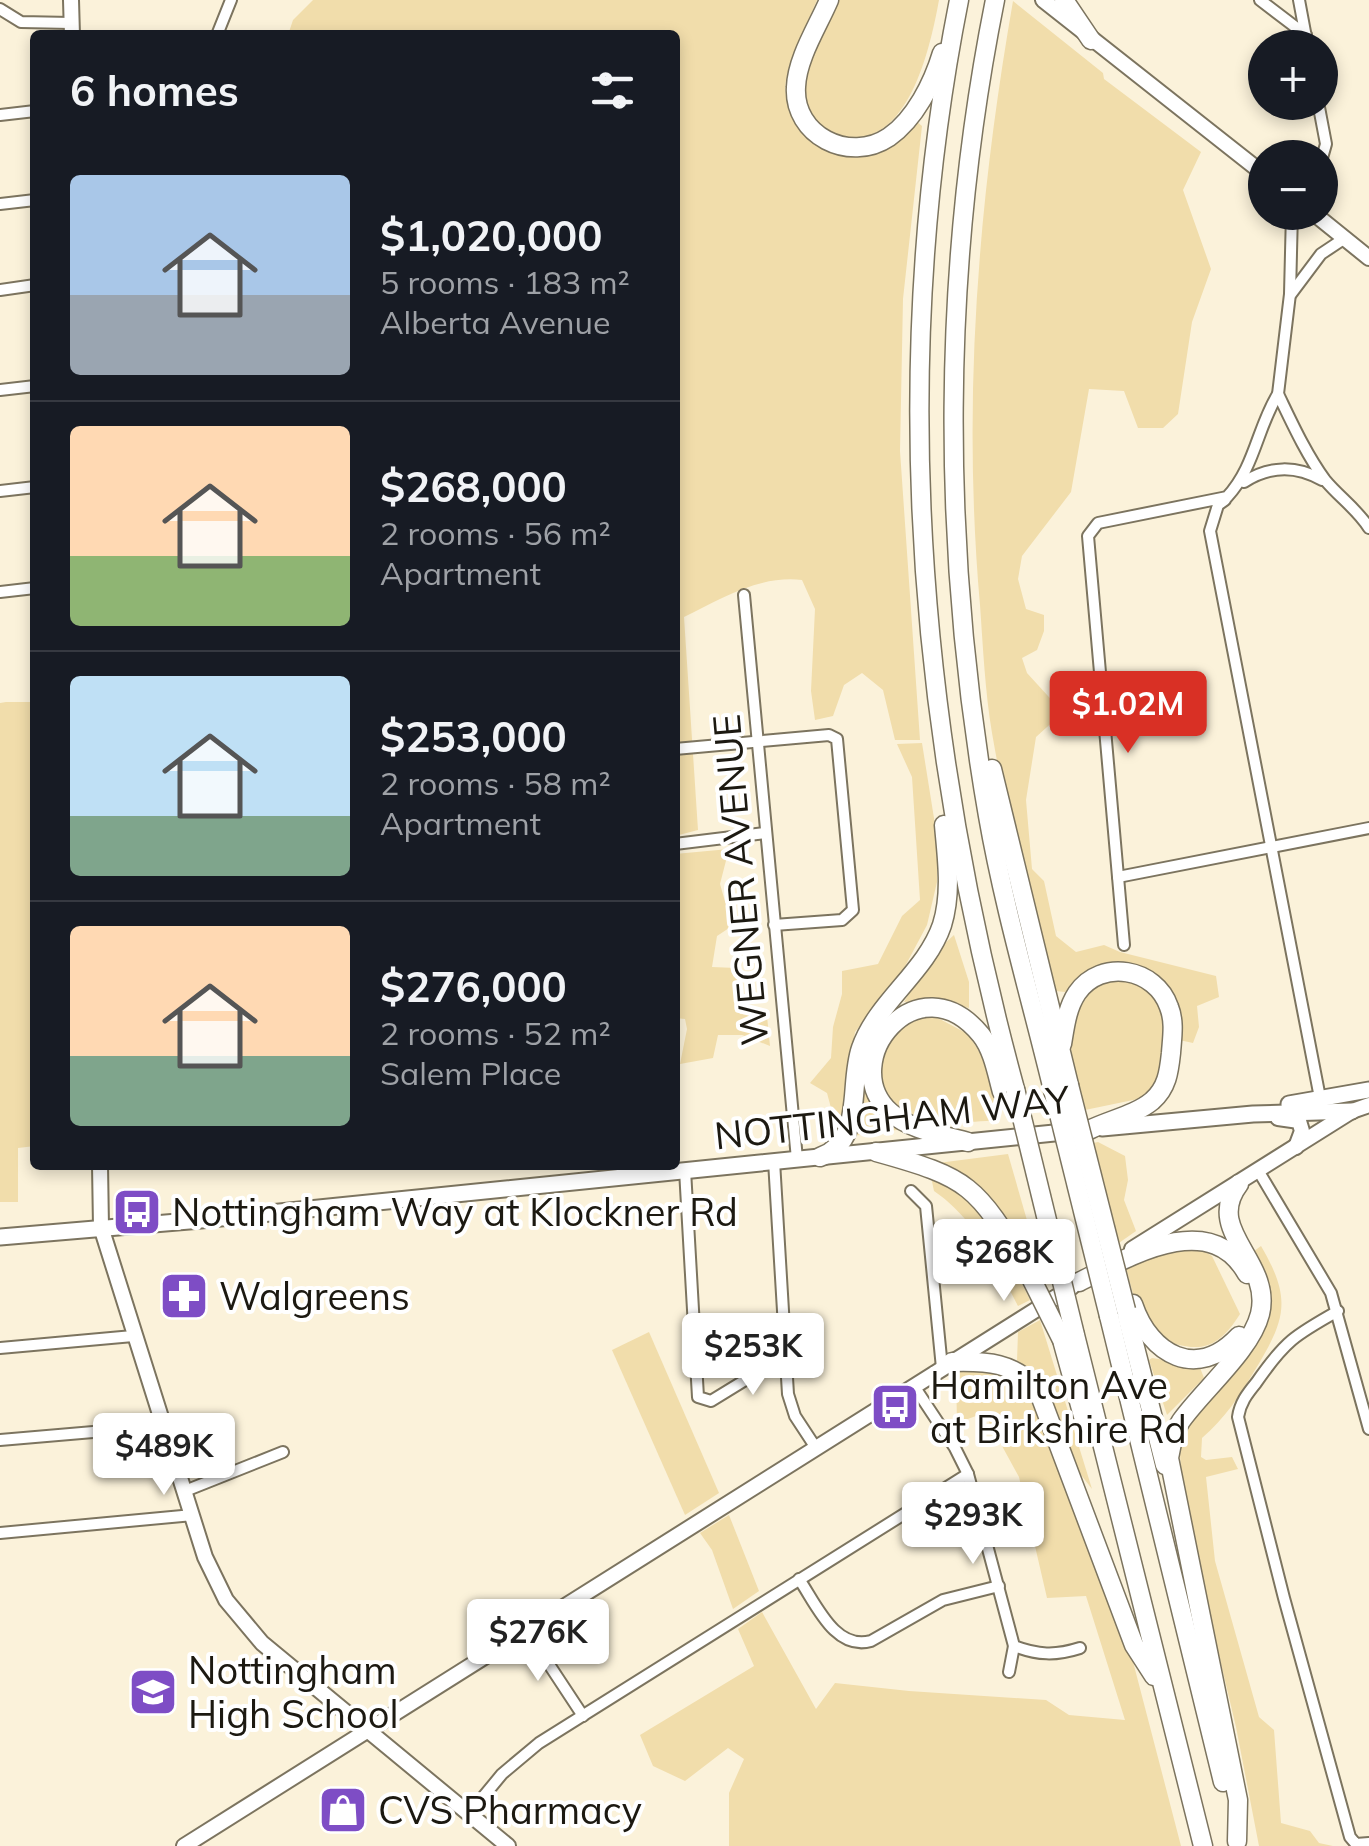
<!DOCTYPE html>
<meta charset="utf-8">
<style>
:root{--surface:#171b24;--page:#20242c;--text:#f1f3f6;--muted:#9ea1a6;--line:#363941;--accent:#d93025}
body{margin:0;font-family:Mulish,sans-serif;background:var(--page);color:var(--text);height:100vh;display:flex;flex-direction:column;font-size:38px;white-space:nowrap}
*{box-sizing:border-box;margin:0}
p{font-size:32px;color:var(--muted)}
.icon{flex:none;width:55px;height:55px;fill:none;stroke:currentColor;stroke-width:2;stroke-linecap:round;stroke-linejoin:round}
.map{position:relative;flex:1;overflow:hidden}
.panel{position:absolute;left:30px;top:30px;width:650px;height:1140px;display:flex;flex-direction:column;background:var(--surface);border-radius:10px;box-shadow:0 5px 15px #0003}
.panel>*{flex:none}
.controls{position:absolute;left:1248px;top:30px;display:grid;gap:20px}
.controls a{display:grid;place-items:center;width:90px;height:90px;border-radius:50%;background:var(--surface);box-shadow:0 5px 15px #0003;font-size:50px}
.price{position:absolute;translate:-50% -85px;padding:0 22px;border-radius:10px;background:#fff;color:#222;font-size:32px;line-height:65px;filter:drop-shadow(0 2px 5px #0008)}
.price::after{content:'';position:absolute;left:50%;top:60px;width:30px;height:22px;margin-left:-15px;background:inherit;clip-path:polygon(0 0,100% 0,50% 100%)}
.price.on{background:var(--accent);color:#fff}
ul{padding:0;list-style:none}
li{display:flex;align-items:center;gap:30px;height:250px;padding:0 40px}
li+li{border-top:2px solid var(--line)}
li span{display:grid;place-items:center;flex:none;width:280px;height:200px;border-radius:10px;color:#555}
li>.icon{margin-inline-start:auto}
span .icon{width:120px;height:120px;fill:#fffc;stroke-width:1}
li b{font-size:42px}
h2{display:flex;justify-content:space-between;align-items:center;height:120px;padding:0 40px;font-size:42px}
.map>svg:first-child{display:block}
.green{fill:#f1ddab}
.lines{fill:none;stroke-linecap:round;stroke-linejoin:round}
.street-casing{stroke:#7c745f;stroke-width:14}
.secondary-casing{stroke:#7c745f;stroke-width:18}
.primary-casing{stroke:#7c745f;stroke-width:19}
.highway-casing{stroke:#7c745f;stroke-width:21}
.street{stroke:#fff;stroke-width:10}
.secondary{stroke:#fff;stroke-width:14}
.primary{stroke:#fff;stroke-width:15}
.highway{stroke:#fff;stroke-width:18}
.highway-bridge-casing{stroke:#7c745f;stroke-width:21;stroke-linecap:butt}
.highway-bridge{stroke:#fff;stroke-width:18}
.labels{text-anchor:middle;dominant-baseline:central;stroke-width:8;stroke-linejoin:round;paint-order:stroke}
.street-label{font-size:38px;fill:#1c1911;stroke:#fff}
.poi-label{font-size:38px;fill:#1c1911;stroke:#fff;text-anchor:start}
</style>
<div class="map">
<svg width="1369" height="1846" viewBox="0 0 1369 1846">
<rect width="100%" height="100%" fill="#fbf2da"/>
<!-- green -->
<g class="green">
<path d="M 313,0 L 817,0 C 807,25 791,54 786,80 C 779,123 831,169 873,153 C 890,147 903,134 916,121 L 922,126 L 903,299 L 900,451 L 920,740 L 895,740 L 883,690 L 862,673 L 844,685 L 833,716 L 815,720 L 811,691 L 815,609 L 802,580 C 759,575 721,599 684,617 L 698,830 L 675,836 L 675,35 L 288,35 L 293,20 Z"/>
<path d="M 837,0 L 939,0 C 930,49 907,157 835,135 C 819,130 805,109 803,94 C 799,70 827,22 837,0 Z"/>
<path d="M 1013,1 L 1103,73 L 1104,79 L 1201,152 L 1183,190 L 1211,269 L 1192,322 L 1178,414 L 1163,428 L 1138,428 L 1124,391 L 1089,389 L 1071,492 L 1022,556 L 1018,579 L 1026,609 L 1044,615 L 1044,631 L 1037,650 L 1022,658 L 1027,673 L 1058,707 L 1057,718 L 1036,737 L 1026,800 L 1032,869 L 1044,881 L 1056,936 L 1076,952 L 1104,945 L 1120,952 L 1216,976 L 1219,997 L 1197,1006 L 1199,1027 L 1193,1043 L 1179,1040 L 1172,995 L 1093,970 L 1065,992 L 1055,991 C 1030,905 1007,821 992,733 C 985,691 983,647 980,605 C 962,401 978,202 1013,1 Z"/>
<polygon points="6,702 35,702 35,1146 18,1148 18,1202 0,1202 0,703"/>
<polygon points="922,743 937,837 937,882 927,925 901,974 855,1032 842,1114 834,1119 827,1093 810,1083 831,1058 833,1027 842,994 842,971 878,964 902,916 920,900 912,777 897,744"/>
<polygon points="729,849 720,884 732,926 717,936 712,967 736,968 740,1014 767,1016 770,1046 742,1035 718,1035 713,1058 680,1064 687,1029 685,1019 675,1018 675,854"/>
<polygon points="954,935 969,982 969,1008 936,1000 904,1002 931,956"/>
<path d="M 1129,979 L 1153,989 L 1165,1023 L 1157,1087 L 1138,1099 L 1085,1110 C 1070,1055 1058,1028 1099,982 Z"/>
<path d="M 934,1016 L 968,1034 L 985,1061 L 999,1120 C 953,1123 934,1127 891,1107 C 876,1064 876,1057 902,1021 Z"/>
<polygon points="861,1068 879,1113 904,1129 853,1136"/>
<polygon points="1098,1142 1125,1156 1128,1180 1124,1200 1136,1231 1116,1245 1089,1144"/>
<polygon points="1008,1154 1043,1276 1038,1283 938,1163"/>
<path d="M 930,1172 L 965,1192 L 996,1231 L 1030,1300 L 1018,1306 C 996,1264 975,1219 934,1191 Z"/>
<path d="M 1261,1246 C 1292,1299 1286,1319 1255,1370 C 1239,1397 1225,1418 1202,1438 L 1201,1457 L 1206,1460 L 1232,1457 L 1238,1469 L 1206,1477 L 1215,1561 L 1259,1717 L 1274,1730 L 1281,1823 L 1310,1831 L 1319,1843 L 1333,1846 L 1259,1846 L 1236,1727 L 1183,1503 L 1179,1438 L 1262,1322 L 1250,1254 Z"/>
<path d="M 1197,1247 L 1212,1256 L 1240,1314 C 1215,1354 1195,1353 1154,1336 L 1135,1301 L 1125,1264 Z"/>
<polygon points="1040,1320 1092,1489 1078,1471 1042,1389 1017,1361 1018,1332"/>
<polygon points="649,1332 719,1493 685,1515 612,1350"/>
<polygon points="1152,1358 1199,1365 1204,1378 1167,1415 1149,1360"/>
<polygon points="981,1366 1000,1372 1031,1399 1118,1604 1181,1846 729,1846 729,1793 744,1759 728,1748 685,1781 653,1766 640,1735 754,1666 738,1629 762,1612 816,1709 835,1683 909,1691 1046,1700 1069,1715 1125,1720 1086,1596 1047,1598 1019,1477 984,1413 957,1423 956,1373"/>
<polygon points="729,1515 759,1591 733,1609 712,1550 700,1533"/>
</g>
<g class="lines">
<!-- street casing -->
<g class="street-casing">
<g id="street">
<polyline points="1260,0 1306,35"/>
<polyline points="1299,0 1308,48"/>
<polyline points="0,9 21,22 71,23"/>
<polyline points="217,35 231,0"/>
<polyline points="1318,102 1326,144 1320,165"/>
<polyline points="0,115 35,111"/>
<polyline points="0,204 35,200"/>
<polyline points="0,290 35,285"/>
<polyline points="1291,294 1321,254 1345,238"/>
<polyline points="0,390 35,386"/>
<path d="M 1278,394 C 1292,423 1306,454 1325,480 C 1339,497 1357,509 1369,528"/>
<path d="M 1244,482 C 1269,466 1296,465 1322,480"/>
<polyline points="0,491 35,487"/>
<polyline points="1225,500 1218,505 1210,531 1321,1103"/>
<polyline points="0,592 35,588"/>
<polyline points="744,595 797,1159"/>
<polyline points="675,749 829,735 837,739 853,910 842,920 774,925"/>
<polyline points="675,844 765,833"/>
<polyline points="1118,877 1369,828"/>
<path d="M 1124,945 L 1088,536 L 1098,523 L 1227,497 C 1255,467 1257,428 1278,394 L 1290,294 L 1292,212"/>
<polyline points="774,1161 788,1394 795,1416 816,1448"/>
<polyline points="685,1170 698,1397 711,1401 786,1355"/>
<polyline points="1259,1172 1331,1293 1369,1429"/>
<polyline points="911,1191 926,1206 942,1368"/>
<path d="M 1338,1311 C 1295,1335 1285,1341 1256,1383 C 1247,1394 1240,1403 1238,1417 L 1284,1598 L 1350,1837 L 1356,1844 L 1369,1843"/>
<polyline points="0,1348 133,1336"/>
<path d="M 914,1386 L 955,1448 L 968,1474 L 1014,1646 C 1038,1655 1055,1656 1080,1648"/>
<polyline points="0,1440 163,1426"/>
<polyline points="185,1491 283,1452"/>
<polyline points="0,1533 193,1515"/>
<path d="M 799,1579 C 816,1604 835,1651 871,1641 L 943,1600 L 999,1586"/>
<polyline points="527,1631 583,1716"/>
<polyline points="1009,1672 1014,1646"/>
<polyline points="469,1814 502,1774 539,1743 968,1474"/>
</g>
</g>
<!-- secondary casing -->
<g class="secondary-casing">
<g id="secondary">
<polyline points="71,0 72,35"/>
<polyline points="1043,0 1265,175"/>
<polyline points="1312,212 1369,258"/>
<polyline points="1278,1118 1299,1121 1302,1131 1296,1147"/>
<polyline points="100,1165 101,1227 205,1557 226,1600 262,1643 508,1846"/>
<polyline points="1132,1249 1352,1111 1369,1105"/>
<polyline points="184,1846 1072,1287"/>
</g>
</g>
<!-- primary casing -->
<g class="primary-casing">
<g id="primary">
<polyline points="1289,1104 1369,1090"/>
<polyline points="1102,1128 1253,1114 1352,1111"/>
<polyline points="0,1237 201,1220 1074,1131"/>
</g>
</g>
<!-- highway casing -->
<g class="highway-casing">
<g id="highway">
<path d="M 829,0 C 818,26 797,58 796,87 C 793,135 849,164 889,137 C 915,119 933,83 942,53"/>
<path d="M 959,0 C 887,364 918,733 1015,1089"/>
<path d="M 995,0 C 941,269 941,546 988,816 C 1004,908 1031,999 1053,1090"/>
<polyline points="1064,0 1091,40"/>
<polyline points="992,769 1069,1085"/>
<path d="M 1062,1044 C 1065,1026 1067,1008 1077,993 C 1101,958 1156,968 1169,1007 C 1175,1022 1172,1038 1171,1053 C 1169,1072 1167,1088 1152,1101 C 1135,1115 1109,1120 1089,1130"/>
<path d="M 968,1142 C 943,1135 910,1130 890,1112 C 835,1062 918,958 981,1035 C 993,1050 997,1074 1002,1092"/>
<path d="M 876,1152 C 970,1178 976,1185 1026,1268"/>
<path d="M 820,1157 C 865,1141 848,1085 861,1048 C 877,1002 926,972 942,925 C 952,893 947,859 944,825"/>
<path d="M 1079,1282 C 1127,1258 1210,1207 1247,1274"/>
<path d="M 1133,1304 C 1150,1355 1197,1381 1239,1336"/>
<polyline points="1109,1316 1223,1782"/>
<polyline points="1127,1316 1165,1465"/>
<polyline points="1075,1335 1203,1846"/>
<polyline points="1062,1340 1083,1416"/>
<path d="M 952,1362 C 987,1361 1014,1362 1038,1390 L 1134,1645 L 1154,1676"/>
<path d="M 1237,1841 L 1238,1800 L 1169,1458 L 1174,1433 L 1181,1421 C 1203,1390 1251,1350 1260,1314 C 1273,1261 1203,1231 1239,1184"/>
</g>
</g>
<!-- street -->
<use href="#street" class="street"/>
<!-- secondary -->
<use href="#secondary" class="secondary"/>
<!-- primary -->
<use href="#primary" class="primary"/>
<!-- highway -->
<use href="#highway" class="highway"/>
<!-- highway-bridge casing -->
<g class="highway-bridge-casing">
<g id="highway-bridge">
<polyline points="1069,1085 1126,1310"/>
<polyline points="1015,1089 1075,1335"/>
<polyline points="1053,1090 1109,1316"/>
<polyline points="1026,1268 1062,1340"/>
</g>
</g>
<!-- highway-bridge -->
<use href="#highway-bridge" class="highway-bridge"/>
</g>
<!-- icons -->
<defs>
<g id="bus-square" transform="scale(2.5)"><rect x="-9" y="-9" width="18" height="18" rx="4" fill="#7e4dc5" stroke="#fff"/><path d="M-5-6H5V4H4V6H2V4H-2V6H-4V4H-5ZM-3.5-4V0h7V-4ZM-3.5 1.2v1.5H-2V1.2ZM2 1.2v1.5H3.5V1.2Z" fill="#fff"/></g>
<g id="pharmacy-square" transform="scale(2.5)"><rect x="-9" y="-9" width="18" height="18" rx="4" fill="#7e4dc5" stroke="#fff"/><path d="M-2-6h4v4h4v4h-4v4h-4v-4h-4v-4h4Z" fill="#fff"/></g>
<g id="school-square" transform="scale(2.5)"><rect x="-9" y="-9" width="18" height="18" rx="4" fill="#7e4dc5" stroke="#fff"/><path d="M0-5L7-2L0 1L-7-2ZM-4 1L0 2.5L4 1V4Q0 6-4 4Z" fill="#fff"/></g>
<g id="shop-square" transform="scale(2.5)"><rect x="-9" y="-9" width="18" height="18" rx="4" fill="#7e4dc5" stroke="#fff"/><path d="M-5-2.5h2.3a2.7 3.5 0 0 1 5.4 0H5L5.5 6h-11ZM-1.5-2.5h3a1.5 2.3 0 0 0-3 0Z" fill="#fff"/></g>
</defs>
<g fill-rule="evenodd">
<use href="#bus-square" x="137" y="1212"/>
<use href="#pharmacy-square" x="184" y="1296"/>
<use href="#bus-square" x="895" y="1407"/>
<use href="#school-square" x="153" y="1692"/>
<use href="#shop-square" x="343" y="1810"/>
</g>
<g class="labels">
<!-- street labels -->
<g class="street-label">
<text transform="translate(740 880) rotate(-95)">WEGNER AVENUE</text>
<text transform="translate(892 1117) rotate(-6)">NOTTINGHAM WAY</text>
</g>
<!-- poi labels -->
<g class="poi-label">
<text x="172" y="1212">Nottingham Way at Klockner Rd</text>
<text x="219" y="1296">Walgreens</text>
<text x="930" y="1385">Hamilton Ave<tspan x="930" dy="44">at Birkshire Rd</tspan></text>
<text x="188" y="1670">Nottingham<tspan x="188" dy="44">High School</tspan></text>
<text x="378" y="1810">CVS Pharmacy</text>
</g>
</g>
</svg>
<div class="controls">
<a>+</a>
<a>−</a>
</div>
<b class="price on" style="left:1128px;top:756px">$1.02M</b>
<b class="price" style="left:1004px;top:1304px">$268K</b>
<b class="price" style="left:753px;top:1398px">$253K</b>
<b class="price" style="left:164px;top:1498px">$489K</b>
<b class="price" style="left:973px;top:1567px">$293K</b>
<b class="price" style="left:538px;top:1684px">$276K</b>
<section class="panel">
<h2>6 homes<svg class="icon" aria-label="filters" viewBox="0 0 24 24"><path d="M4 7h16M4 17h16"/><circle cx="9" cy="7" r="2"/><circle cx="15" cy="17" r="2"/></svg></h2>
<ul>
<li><span style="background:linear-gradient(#a9c7e8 60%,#9aa5b1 0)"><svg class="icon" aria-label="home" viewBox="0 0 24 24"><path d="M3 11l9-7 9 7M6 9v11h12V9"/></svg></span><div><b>$1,020,000</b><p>5 rooms · 183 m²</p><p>Alberta Avenue</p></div></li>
<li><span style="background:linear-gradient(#ffd9b3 65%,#8fb573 0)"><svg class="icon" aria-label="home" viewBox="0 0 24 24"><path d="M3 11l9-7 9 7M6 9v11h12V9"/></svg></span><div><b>$268,000</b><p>2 rooms · 56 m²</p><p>Apartment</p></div></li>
<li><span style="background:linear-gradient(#bfe0f5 70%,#7fa58c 0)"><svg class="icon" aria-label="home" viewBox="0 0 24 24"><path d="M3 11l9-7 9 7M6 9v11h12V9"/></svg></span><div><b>$253,000</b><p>2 rooms · 58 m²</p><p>Apartment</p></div></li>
<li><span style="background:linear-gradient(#ffd9b3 65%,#7fa58c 0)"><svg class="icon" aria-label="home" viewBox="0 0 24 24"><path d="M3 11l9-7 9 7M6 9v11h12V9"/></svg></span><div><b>$276,000</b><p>2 rooms · 52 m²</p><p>Salem Place</p></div></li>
</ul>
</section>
</div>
